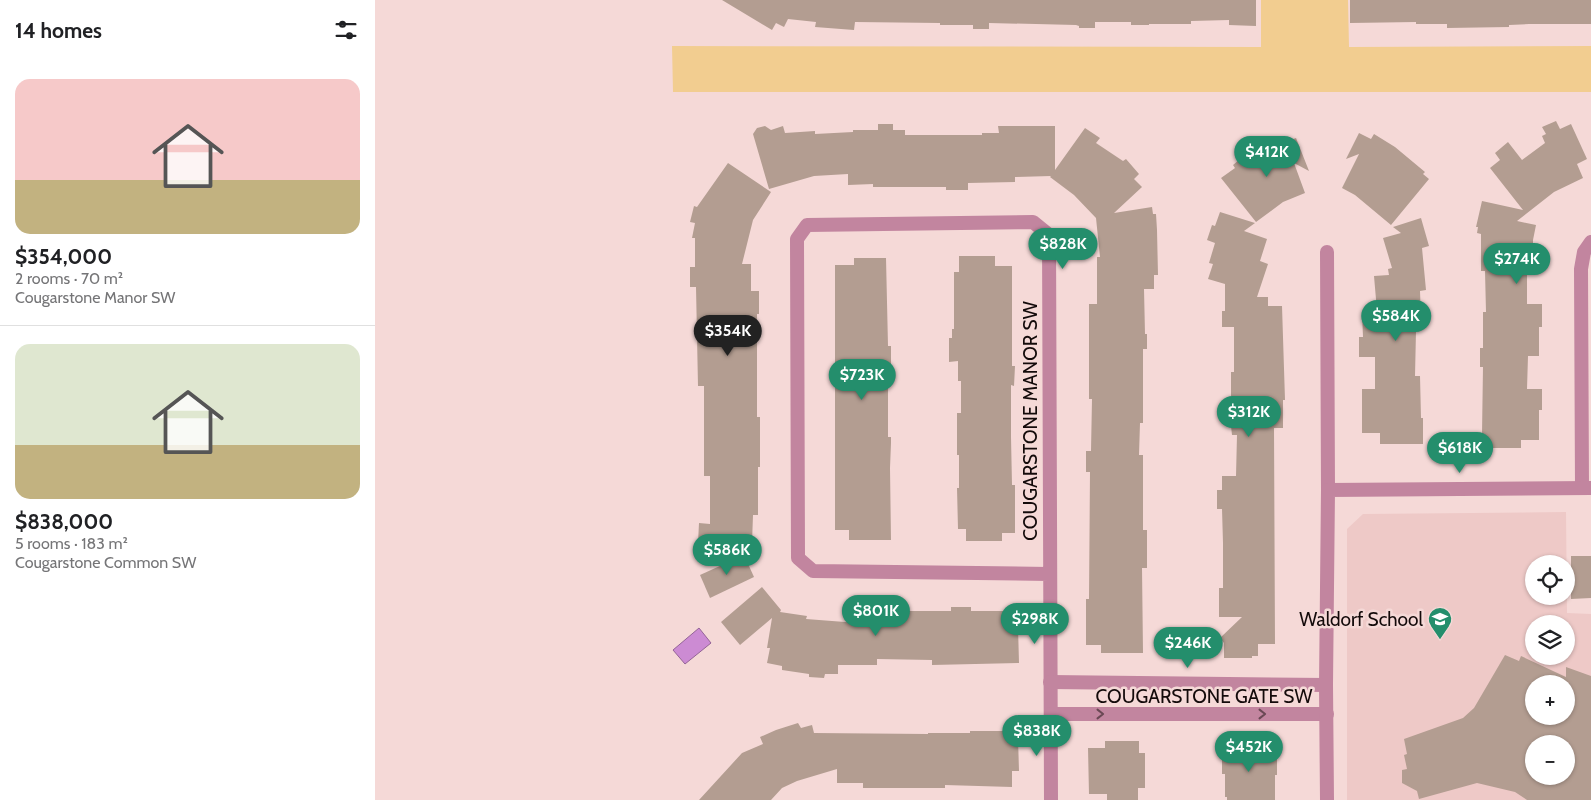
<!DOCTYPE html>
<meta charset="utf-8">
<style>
:root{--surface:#fff;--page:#f2f2f2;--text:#202124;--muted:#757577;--line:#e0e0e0;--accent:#248e6c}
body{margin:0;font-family:Cabin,sans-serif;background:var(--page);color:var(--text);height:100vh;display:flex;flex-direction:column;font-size:19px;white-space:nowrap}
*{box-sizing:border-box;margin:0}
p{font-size:16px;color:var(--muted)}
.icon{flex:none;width:28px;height:28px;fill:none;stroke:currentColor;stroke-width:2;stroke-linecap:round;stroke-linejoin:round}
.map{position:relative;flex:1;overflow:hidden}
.panel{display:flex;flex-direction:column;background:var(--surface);width:375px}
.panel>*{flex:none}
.buttons{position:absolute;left:1150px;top:555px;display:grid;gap:10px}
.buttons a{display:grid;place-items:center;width:50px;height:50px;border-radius:50%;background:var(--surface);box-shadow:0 1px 4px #0004;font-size:25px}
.price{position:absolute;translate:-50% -42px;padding:0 11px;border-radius:18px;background:var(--accent);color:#fff;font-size:16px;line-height:32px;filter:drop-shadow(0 1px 2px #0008)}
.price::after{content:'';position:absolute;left:50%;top:30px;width:15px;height:11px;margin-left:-8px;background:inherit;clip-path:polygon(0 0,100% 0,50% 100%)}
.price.selected{background:#222;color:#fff}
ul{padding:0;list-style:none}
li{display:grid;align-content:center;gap:10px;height:265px;padding:0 15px}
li+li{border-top:1px solid var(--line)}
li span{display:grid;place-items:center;height:155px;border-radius:15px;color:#555}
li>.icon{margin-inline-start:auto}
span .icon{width:90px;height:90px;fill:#fffc;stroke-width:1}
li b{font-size:21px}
h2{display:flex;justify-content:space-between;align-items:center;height:60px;padding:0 15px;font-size:21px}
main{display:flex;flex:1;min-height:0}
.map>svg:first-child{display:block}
.built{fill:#eec9c7;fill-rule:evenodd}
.green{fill:#f2cd90}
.water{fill:#cc8bd3;stroke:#946497}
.building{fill:#b39d91;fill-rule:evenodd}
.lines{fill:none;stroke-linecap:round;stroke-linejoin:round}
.minor{stroke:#c2859f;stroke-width:14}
.tertiary{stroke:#c2859f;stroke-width:14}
.oneway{stroke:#6a4854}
.labels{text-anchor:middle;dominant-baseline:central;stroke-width:5;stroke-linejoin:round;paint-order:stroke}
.street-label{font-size:19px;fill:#130a0a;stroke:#f5d9d7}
.poi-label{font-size:19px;fill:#130a0a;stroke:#f5d9d7;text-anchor:end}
</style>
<main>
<section class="panel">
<h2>14 homes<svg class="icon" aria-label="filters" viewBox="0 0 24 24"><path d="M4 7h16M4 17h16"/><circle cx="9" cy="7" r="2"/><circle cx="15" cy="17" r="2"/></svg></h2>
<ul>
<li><span style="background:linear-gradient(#f6c9c9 65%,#c2b280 0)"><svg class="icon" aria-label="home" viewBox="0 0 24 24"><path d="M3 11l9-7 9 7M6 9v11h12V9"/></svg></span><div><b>$354,000</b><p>2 rooms · 70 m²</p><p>Cougarstone Manor SW</p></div></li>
<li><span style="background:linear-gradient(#dfe7d0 65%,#c2b280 0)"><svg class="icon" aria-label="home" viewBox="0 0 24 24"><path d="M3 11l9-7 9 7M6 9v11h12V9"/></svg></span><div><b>$838,000</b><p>5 rooms · 183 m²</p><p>Cougarstone Common SW</p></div></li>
</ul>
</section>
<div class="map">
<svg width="1216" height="800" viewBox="0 0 1216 800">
<rect width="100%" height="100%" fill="#f5d9d7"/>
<!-- built -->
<path class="built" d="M 1191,512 L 1192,613 L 1216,614 L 1216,800 L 972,800 L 972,529 L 988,514 ZM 1159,564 L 1191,564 L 1191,596 L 1159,596 ZM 1159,624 L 1191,624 L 1191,656 L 1159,656 ZM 1159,684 L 1191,684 L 1191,716 L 1159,716 ZM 1159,744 L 1191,744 L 1191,776 L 1159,776 Z"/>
<!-- green -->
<polygon class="green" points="886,0 973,0 974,47 1216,46 1216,92 298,92 297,46 886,47"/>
<!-- water -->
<polygon class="water" points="324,628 336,643 310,664 298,650"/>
<!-- building -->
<g class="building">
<polygon points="347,0 881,0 881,26 854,25 854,20 816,21 816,24 774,24 774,25 756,25 756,22 720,22 720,28 704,28 704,26 701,25 614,23 614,29 598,29 598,25 565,25 565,23 480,22 479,30 440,27 441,22 413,19 409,27 401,23 397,30"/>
<polygon points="975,0 1216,0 1216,24 1154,24 1134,25 1134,27 1072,28 1072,24 1041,24 1041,22 975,23"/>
<polygon points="1181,121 1185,129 1196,124 1212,159 1202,164 1208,178 1179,192 1142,221 1161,225 1158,240 1158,271 1152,271 1152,304 1167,304 1167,327 1164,327 1164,356 1153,356 1152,389 1167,389 1167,410 1164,410 1164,440 1146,440 1146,448 1110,448 1110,434 1107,434 1108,367 1105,367 1105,348 1108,348 1108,312 1111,312 1110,271 1106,271 1106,234 1102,233 1103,227 1101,227 1107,201 1148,210 1115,168 1125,160 1120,153 1133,142 1147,160 1170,143 1167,136 1171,134 1167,127"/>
<polygon points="503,124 518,124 518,130 530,130 530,135 607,135 607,133 624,133 623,126 680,126 680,170 710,128 725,138 721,143 748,161 751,159 764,174 759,179 767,187 739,213 777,207 778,214 781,214 782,230 783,275 779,275 779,289 769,289 770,334 772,334 772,349 768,349 768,423 765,423 764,455 768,455 768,530 772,530 772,568 767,568 768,653 726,653 726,645 711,645 711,599 714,599 715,472 711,472 711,451 716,451 717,399 714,399 714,304 722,304 722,257 725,257 721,218 699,195 675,177 676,176 640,177 640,182 593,183 593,190 571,190 571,187 498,187 498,184 473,185 473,174 439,176 394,189 378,134 382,128 390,126 396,130 408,126 410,133 440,131 440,134 478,132 478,130 503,130"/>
<polygon points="984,133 996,139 999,134 1020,147 1050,172 1048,174 1054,179 1016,225 980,195 967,188 984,154 971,159"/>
<polygon points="921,138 934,171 919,163 930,193 908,202 881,222 846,178 860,168 858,165 870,155 871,157"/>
<polygon points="353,163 396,192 378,220 367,264 376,264 376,291 384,291 384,314 382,314 382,417 385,417 385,467 383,467 383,515 378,515 377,543 363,543 368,553 323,552 323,543 324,523 335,524 335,476 329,476 329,386 323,386 321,287 315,287 315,267 320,267 320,238 317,238 320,223 315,222 319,206 322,207"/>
<polygon points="845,212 880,223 869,231 892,239 885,261 893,264 882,297 893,297 893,306 907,306 910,400 908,400 908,428 899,428 900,644 883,644 883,656 877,656 877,658 849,658 849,643 845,638 867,617 844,617 844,588 848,588 848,543 847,509 842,509 842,490 847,490 847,476 861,476 862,435 857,435 856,426 856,372 859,372 859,327 847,327 847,311 850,311 850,284 833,279 838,264 834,263 840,243 832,240 837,225 840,226"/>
<polygon points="1046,218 1054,246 1047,248 1051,290 1045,291 1046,319 1043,319 1044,331 1041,331 1040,376 1045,376 1046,418 1048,418 1048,444 1005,444 1005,433 987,433 987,389 1000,389 1000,357 984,357 984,337 988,337 987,312 1002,311 999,276 1014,275 1013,269 1017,268 1008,238 1026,233 1018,227"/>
<polygon points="584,256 620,256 620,266 637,266 637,366 640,366 639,386 636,385 636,437 637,485 640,485 640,533 627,533 627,541 591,541 591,529 583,529 582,488 584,488 584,455 582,455 582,413 586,413 586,381 583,381 583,361 574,362 574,338 577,338 577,329 579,329 579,272 584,272"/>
<polygon points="479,258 511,258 513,346 516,346 516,366 517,381 513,381 513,437 516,437 516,443 515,468 516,540 474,540 474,530 460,530 460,265 479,265"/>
<polygon points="369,555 379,577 335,598 325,575"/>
<polygon points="1196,556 1216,556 1216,598 1196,599"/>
<polygon points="387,587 406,610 405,612 432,616 431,619 483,623 483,608 530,608 530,611 576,611 576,607 596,607 596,611 633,611 633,627 643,627 644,663 557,665 557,660 502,659 502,665 463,665 463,674 450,674 449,678 434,677 434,674 407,670 407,666 392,663 395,648 392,648 397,618 365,645 346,622"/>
<path d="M 1130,655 L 1144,661 L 1146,656 L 1191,677 L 1191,667 L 1216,676 L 1216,800 L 1152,800 L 1140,792 L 1102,783 L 1044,799 L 1042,791 L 1027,783 L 1027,770 L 1032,769 L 1029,755 L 1032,754 L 1029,739 L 1088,718 L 1099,708 ZM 1159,684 L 1191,684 L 1191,716 L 1159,716 ZM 1159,744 L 1191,744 L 1191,776 L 1159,776 Z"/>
<polygon points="423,723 426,728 437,725 439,733 553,734 553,733 595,733 595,731 631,731 631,739 643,738 644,771 637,771 637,787 570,785 570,788 488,788 488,783 462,783 462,769 422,781 407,788 396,800 324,800 367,753 388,744 385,737 401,730"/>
<polygon points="730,741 764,741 764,753 770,753 770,788 763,788 763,800 732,800 732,794 714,794 713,748 730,748"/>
<polygon points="852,744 881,744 881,751 902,752 902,775 900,775 900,800 852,800 852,797 850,797 850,774 847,774 847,758 852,758"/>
</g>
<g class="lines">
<!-- minor -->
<g class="minor">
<polyline points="952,252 953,490"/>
<polyline points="1207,488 1206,269 1209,252 1216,242"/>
<polyline points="674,574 438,571 423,558 422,239 432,225 658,222 674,235 676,800"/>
<polyline points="675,682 951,685"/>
<polyline points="676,714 952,714"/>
</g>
<!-- tertiary -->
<polyline class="tertiary" points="952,800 951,685 953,490 1216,488"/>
</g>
<!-- one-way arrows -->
<defs><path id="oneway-chevron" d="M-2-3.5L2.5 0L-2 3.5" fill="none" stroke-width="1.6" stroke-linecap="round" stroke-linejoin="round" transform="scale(1.25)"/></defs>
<g class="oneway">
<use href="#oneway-chevron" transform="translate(725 714)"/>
<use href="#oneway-chevron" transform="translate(887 714)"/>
</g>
<!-- icons -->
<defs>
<g id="school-pin" transform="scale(1.25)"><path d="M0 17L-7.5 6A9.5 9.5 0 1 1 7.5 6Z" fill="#248e6c" stroke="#f5d9d7"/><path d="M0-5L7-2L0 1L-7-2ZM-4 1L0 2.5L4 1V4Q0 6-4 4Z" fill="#fff"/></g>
</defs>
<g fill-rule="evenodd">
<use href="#school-pin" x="1065" y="619"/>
</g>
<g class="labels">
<!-- street labels -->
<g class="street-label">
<text transform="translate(655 421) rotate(-90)">COUGARSTONE MANOR SW</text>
<text x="829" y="696">COUGARSTONE GATE SW</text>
</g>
<!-- poi labels -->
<g class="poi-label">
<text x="1048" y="619">Waldorf School</text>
</g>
</g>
</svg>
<div class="buttons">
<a><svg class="icon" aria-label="locate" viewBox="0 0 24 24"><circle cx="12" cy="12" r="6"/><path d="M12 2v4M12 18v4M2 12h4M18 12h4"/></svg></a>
<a><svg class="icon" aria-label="layers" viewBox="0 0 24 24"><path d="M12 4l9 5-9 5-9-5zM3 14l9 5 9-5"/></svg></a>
<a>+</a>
<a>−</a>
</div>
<b class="price" style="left:892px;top:178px">$412K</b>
<b class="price" style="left:688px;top:270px">$828K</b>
<b class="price" style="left:1142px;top:285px">$274K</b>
<b class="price" style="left:1021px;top:342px">$584K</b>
<b class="price selected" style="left:353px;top:357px">$354K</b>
<b class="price" style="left:487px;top:401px">$723K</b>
<b class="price" style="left:874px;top:438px">$312K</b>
<b class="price" style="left:1085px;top:474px">$618K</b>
<b class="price" style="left:352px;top:576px">$586K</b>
<b class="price" style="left:501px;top:637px">$801K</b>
<b class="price" style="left:660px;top:645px">$298K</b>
<b class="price" style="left:813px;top:669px">$246K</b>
<b class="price" style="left:662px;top:757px">$838K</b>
<b class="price" style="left:874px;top:773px">$452K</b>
</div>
</main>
